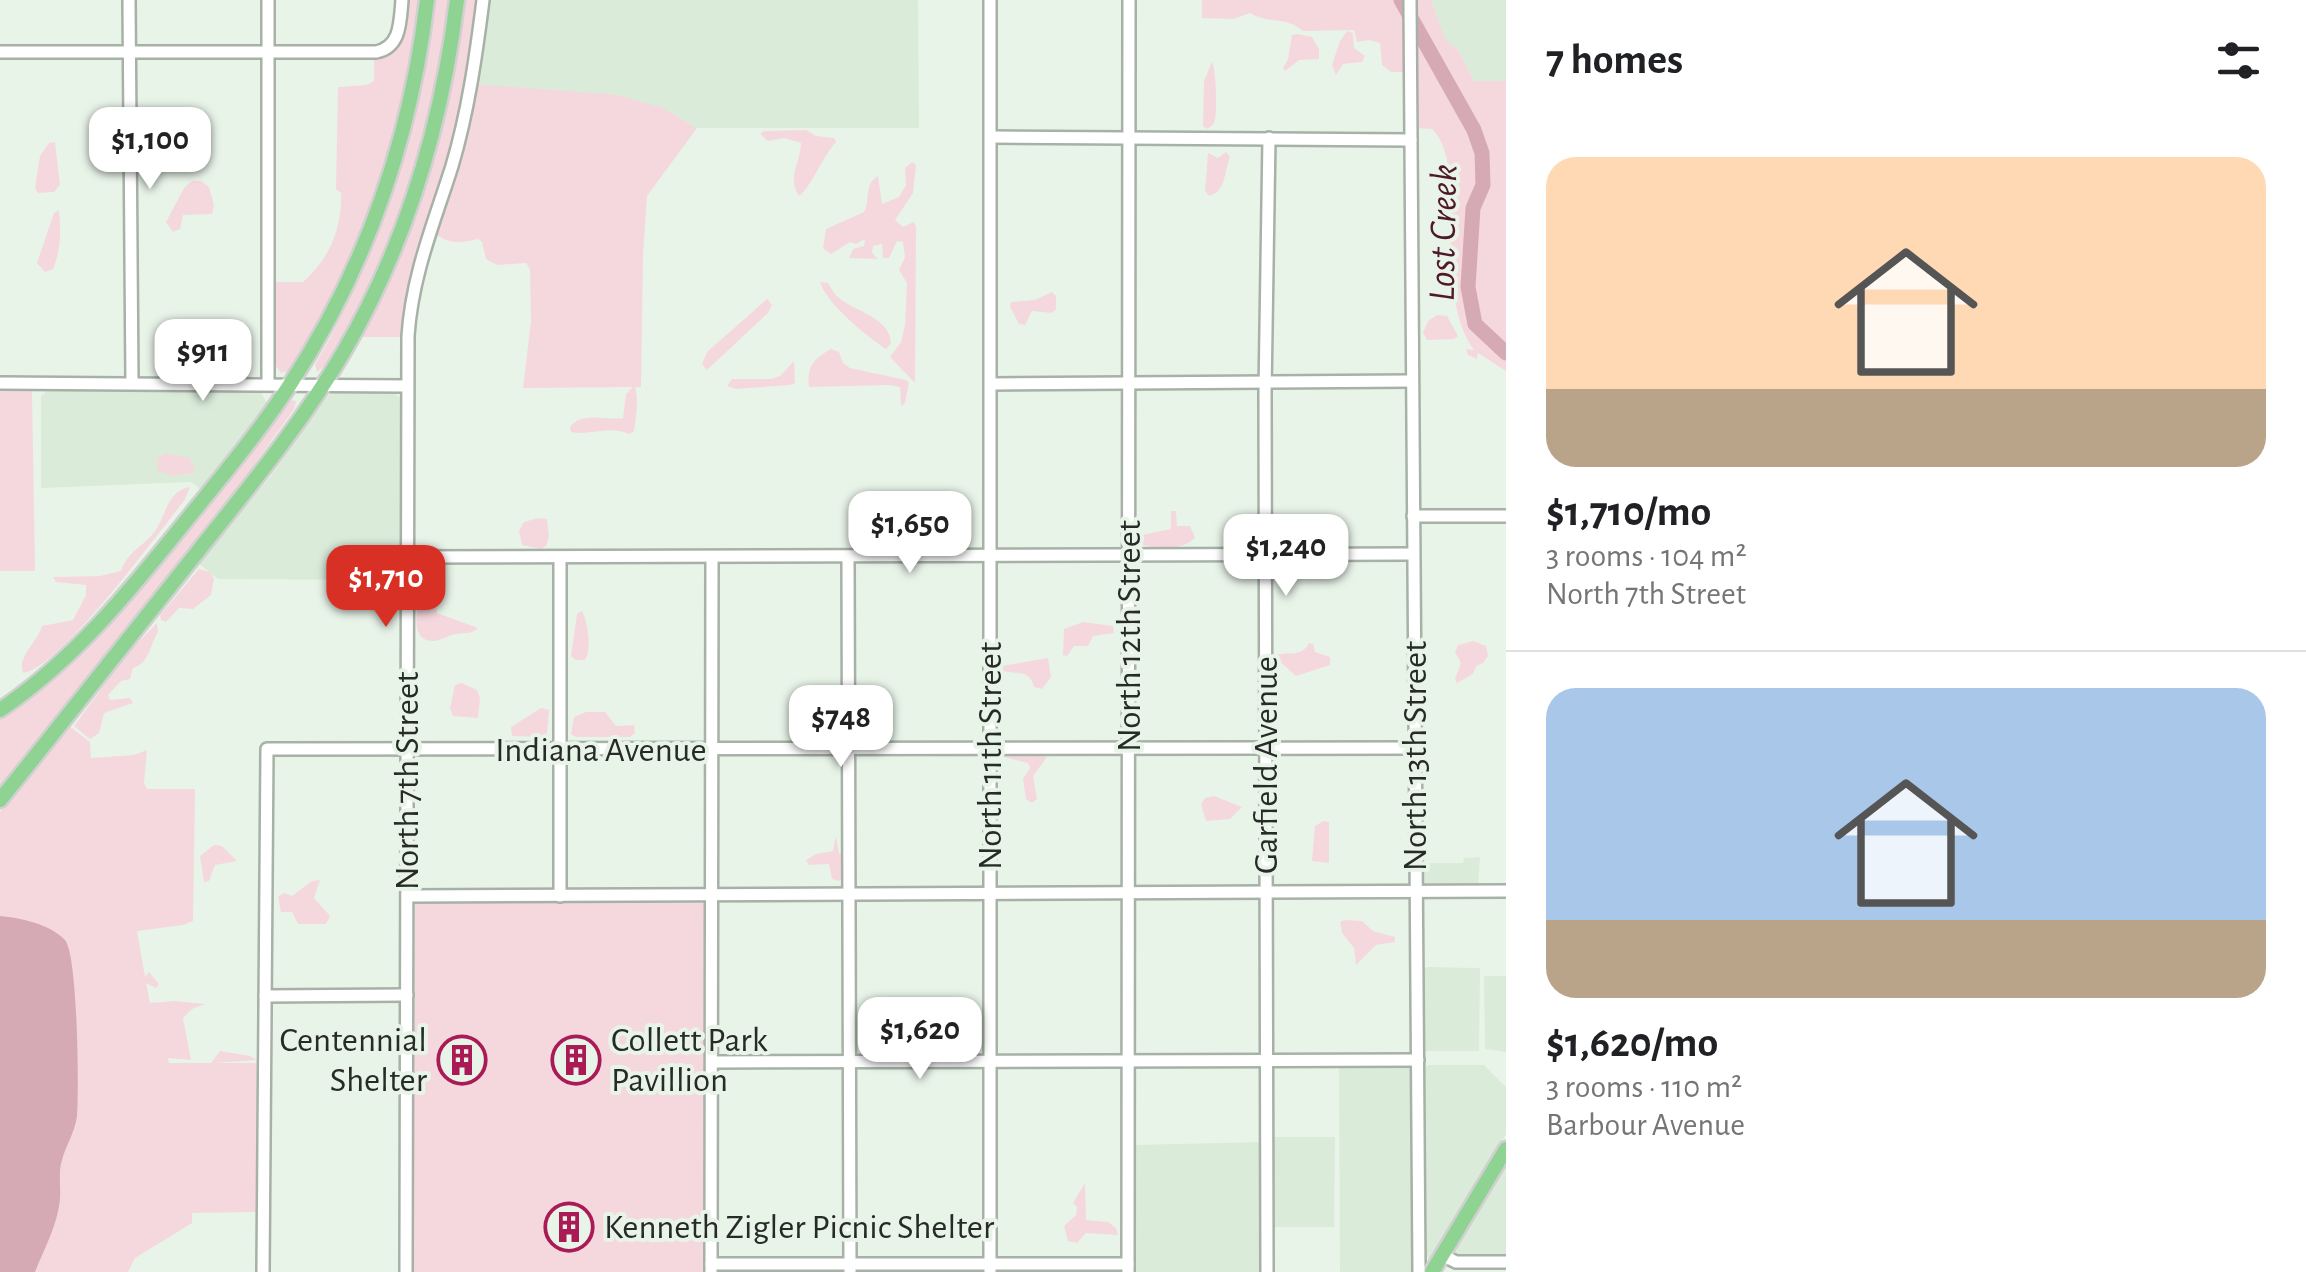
<!DOCTYPE html>
<meta charset="utf-8">
<style>
:root{--surface:#fff;--page:#f6f6f6;--text:#202124;--muted:#757577;--line:#e0e0e0;--accent:#d93025}
body{margin:0;font-family:"Alegreya Sans",sans-serif;background:var(--page);color:var(--text);height:100vh;display:flex;flex-direction:column;font-size:38px;white-space:nowrap}
*{box-sizing:border-box;margin:0}
p{font-size:32px;color:var(--muted)}
.icon{flex:none;width:55px;height:55px;fill:none;stroke:currentColor;stroke-width:2;stroke-linecap:round;stroke-linejoin:round}
.map{position:relative;flex:1;overflow:hidden}
.sheet{display:flex;flex-direction:column;background:var(--surface);width:800px}
.sheet>*{flex:none}
.price{position:absolute;translate:-50% -85px;padding:0 22px;border-radius:20px;background:#fff;color:#222;font-size:32px;line-height:65px;filter:drop-shadow(0 2px 5px #0008)}
.price::after{content:'';position:absolute;left:50%;top:60px;width:30px;height:22px;margin-left:-15px;background:inherit;clip-path:polygon(0 0,100% 0,50% 100%)}
.price.on{background:var(--accent);color:#fff}
ul{padding:0;list-style:none}
li{display:grid;align-content:center;gap:20px;height:530px;padding:0 40px}
li+li{border-top:2px solid var(--line)}
li span{display:grid;place-items:center;height:310px;border-radius:30px;color:#555}
li>.icon{margin-inline-start:auto}
span .icon{width:180px;height:180px;fill:#fffc;stroke-width:1}
li b{font-size:42px}
h2{display:flex;justify-content:space-between;align-items:center;height:120px;padding:0 40px;font-size:42px}
main{display:flex;flex:1;min-height:0}
.map>svg:first-child{display:block}
.built{fill:#daebda}
.green{fill:#f5d8de}
.water{fill:#d6aab4}
.lines{fill:none;stroke-linecap:round;stroke-linejoin:round}
.river{stroke:#d6aab4;stroke-width:15}
.minor-casing{stroke:#a7b1a7;stroke-width:16}
.major-casing{stroke:#cfd0cf;stroke-width:19}
.minor{stroke:#fff;stroke-width:11}
.major{stroke:#8fd392;stroke-width:14}
.labels{text-anchor:middle;dominant-baseline:central;stroke-width:8;stroke-linejoin:round;paint-order:stroke}
.street-label{font-size:35px;fill:#272b27;stroke:#e9f4e9}
.poi-label{font-size:35px;fill:#272b27;stroke:#e9f4e9;text-anchor:start}
.water-label{font-size:38px;font-style:italic;fill:#4f192b;stroke:#e9f4e9}
</style>
<main>
<div class="map">
<svg width="1506" height="1272" viewBox="0 0 1506 1272">
<rect width="100%" height="100%" fill="#e9f4e9"/>
<!-- built -->
<g class="built">
<polygon points="487,0 918,0 919,128 697,128 663,108 475,84"/>
<polygon points="1431,0 1506,0 1506,81 1474,81 1458,50 1446,41"/>
<polygon points="51,388 259,390 267,403 202,490 191,482 41,488 41,396"/>
<polygon points="336,391 392,391 400,398 403,580 218,579 198,563 270,477 328,396"/>
<polygon points="1480,857 1478,884 1425,885 1422,882 1422,863 1463,863 1464,858"/>
<polygon points="1427,967 1480,968 1479,1051 1424,1051 1423,970"/>
<polygon points="1484,976 1506,976 1506,1052 1485,1049"/>
<polygon points="1343,1065 1404,1065 1410,1069 1412,1272 1340,1272 1339,1069"/>
<polygon points="1428,1065 1484,1065 1506,1087 1506,1134 1430,1259 1425,1255 1423,1068"/>
<polygon points="1271,1137 1335,1137 1334,1227 1271,1227"/>
<polygon points="1262,1142 1262,1272 1134,1272 1133,1145"/>
<polygon points="1506,1160 1506,1256 1457,1256 1452,1251"/>
</g>
<!-- green -->
<g class="green">
<path d="M 405,0 L 420,0 C 403,131 364,259 290,370 L 281,373 L 273,362 L 272,282 L 303,282 C 330,258 342,228 341,193 L 336,189 L 338,87 L 366,85 L 374,81 L 374,56 C 404,53 403,25 405,0 Z"/>
<path d="M 434,0 L 451,0 C 433,113 409,230 348,329 C 339,343 331,363 317,372 L 315,365 C 379,253 419,128 434,0 Z"/>
<path d="M 464,0 L 479,0 C 469,62 459,121 442,181 C 426,236 406,279 402,337 L 360,337 C 417,230 448,119 464,0 Z"/>
<path d="M 1202,0 L 1404,0 L 1404,72 L 1391,72 L 1382,65 L 1380,43 L 1369,40 L 1357,42 L 1354,30 L 1303,31 C 1285,15 1270,25 1250,13 L 1233,19 L 1202,18 Z"/>
<path d="M 1416,0 L 1431,0 L 1446,40 L 1458,50 L 1474,81 L 1506,81 L 1506,371 L 1478,353 L 1477,359 L 1468,355 L 1466,349 L 1474,350 C 1430,290 1471,166 1432,129 L 1415,128 Z"/>
<polygon points="1347,31 1353,33 1354,48 1365,56 1362,62 1343,64 1336,75 1332,65 1340,41"/>
<polygon points="1298,34 1312,37 1319,49 1319,59 1299,60 1285,71 1283,68 1288,59 1292,35"/>
<path d="M 1212,62 C 1216,68 1218,117 1214,123 C 1212,126 1209,127 1207,129 L 1203,126 L 1204,81 Z"/>
<path d="M 475,84 L 618,95 L 663,108 L 697,128 L 647,196 L 643,255 L 641,387 L 635,387 C 639,400 636,417 634,431 L 629,434 C 608,425 592,436 571,432 L 570,427 C 582,411 605,421 623,418 L 626,394 L 633,387 L 523,388 L 531,321 L 530,269 L 526,263 L 497,265 L 486,259 L 482,242 L 478,239 C 459,243 449,245 433,232 Z"/>
<path d="M 806,130 L 816,136 L 834,138 L 836,142 C 823,156 810,189 799,196 C 786,176 801,163 801,143 L 784,138 L 768,141 L 760,134 L 764,131 Z"/>
<polygon points="55,142 60,185 54,192 38,193 35,188 40,156 49,143"/>
<path d="M 1226,152 L 1230,157 C 1224,172 1226,192 1209,196 L 1205,191 L 1208,153 L 1218,158 Z"/>
<path d="M 912,162 L 916,165 L 913,193 L 895,220 L 903,227 L 914,222 L 916,227 L 915,383 L 890,357 L 901,342 L 905,325 L 907,283 L 899,270 L 905,257 L 903,242 L 897,241 L 889,258 L 883,258 L 882,244 L 873,246 L 872,253 L 878,259 L 849,258 L 853,249 L 864,246 L 865,239 L 856,244 L 850,242 L 831,254 L 823,248 L 826,229 L 864,212 C 871,199 863,185 878,176 L 882,204 L 899,197 L 906,185 L 905,168 Z"/>
<polygon points="192,181 201,181 209,187 214,205 212,214 183,215 180,229 173,232 166,222 184,188"/>
<path d="M 59,210 C 61,230 61,250 53,269 L 45,272 L 37,263 L 54,213 Z"/>
<path d="M 820,282 L 828,283 C 831,287 833,293 838,297 C 853,311 890,317 891,343 L 886,349 C 866,336 826,303 820,282 Z"/>
<polygon points="1052,292 1056,296 1056,309 1052,313 1032,311 1025,325 1019,324 1010,307 1011,302 1035,300"/>
<polygon points="767,299 772,305 768,313 707,370 702,364 707,352"/>
<polygon points="1437,315 1447,316 1458,336 1454,339 1427,340 1423,333 1428,321"/>
<path d="M 831,349 L 839,352 L 843,363 L 850,368 L 906,380 L 909,383 L 905,403 L 901,406 L 900,387 L 889,385 L 809,387 C 807,366 813,359 831,349 Z"/>
<polygon points="794,361 795,383 790,385 736,389 727,386 732,379 771,379 780,376"/>
<polygon points="0,387 32,390 35,571 0,571"/>
<path d="M 292,400 L 296,401 L 294,409 L 210,527 L 0,790 L 0,717 C 120,635 200,510 292,400 Z"/>
<polygon points="166,453 189,458 195,468 193,473 172,476 158,471 157,459"/>
<path d="M 190,487 L 184,501 C 157,534 60,669 23,673 C 17,656 37,643 42,626 L 73,620 L 86,595 L 86,585 L 56,582 L 53,577 L 100,576 L 121,571 C 128,552 140,548 152,535 C 166,520 165,491 190,487 Z"/>
<path d="M 1171,511 L 1176,511 L 1177,526 L 1190,526 L 1195,538 C 1182,550 1159,550 1143,545 L 1142,535 L 1171,529 Z"/>
<polygon points="538,518 547,519 549,536 546,546 541,549 522,545 519,531 524,522"/>
<polygon points="199,569 210,572 214,579 211,595 193,609 179,608 166,622 161,620 160,615"/>
<path d="M 426,589 L 433,591 L 437,613 L 478,628 C 470,635 467,632 456,634 C 448,635 441,641 433,641 C 408,642 416,602 426,589 Z"/>
<path d="M 582,611 C 588,623 592,649 585,660 L 576,660 L 571,656 L 577,614 Z"/>
<polygon points="1083,622 1113,626 1114,633 1093,636 1088,646 1074,646 1067,656 1063,655 1064,629"/>
<path d="M 157,623 L 158,632 C 150,645 149,664 133,668 L 130,679 L 121,681 L 108,695 L 110,700 L 130,698 L 133,703 L 104,713 L 99,733 L 90,739 L 74,726 L 127,654 Z"/>
<polygon points="1473,641 1486,646 1488,656 1483,663 1476,666 1473,674 1457,683 1455,679 1461,663 1455,652 1458,645"/>
<path d="M 1309,643 L 1313,644 L 1315,652 L 1330,657 L 1330,665 L 1296,676 L 1274,656 C 1287,650 1301,659 1309,643 Z"/>
<path d="M 1048,658 L 1051,677 L 1042,689 L 1034,687 C 1029,669 1019,675 1003,671 L 1002,666 Z"/>
<polygon points="462,683 477,690 480,698 478,718 453,716 450,708 455,685"/>
<polygon points="541,708 549,710 547,733 539,737 512,736 511,727"/>
<polygon points="586,712 605,712 616,726 634,725 635,733 630,737 576,737 571,734 574,717"/>
<polygon points="69,726 90,742 91,758 134,755 147,750 144,783 147,789 195,789 193,921 183,925 137,931 145,977 149,972 159,984 156,988 146,983 150,1003 175,1001 205,1004 192,1009 183,1018 191,1060 168,1058 169,1063 211,1063 220,1051 250,1056 257,1060 216,1063 261,1063 260,1212 192,1213 192,1223 135,1258 128,1272 0,1272 0,812"/>
<polygon points="1039,755 1047,757 1033,776 1037,799 1032,803 1026,799 1023,779 1030,768 1028,763 1000,756"/>
<polygon points="1214,796 1242,807 1230,819 1206,821 1201,804 1205,798"/>
<polygon points="1323,821 1329,822 1329,863 1312,861 1315,826"/>
<polygon points="836,836 839,854 844,852 843,878 839,881 832,879 829,864 809,865 806,860 816,854 833,851"/>
<polygon points="214,845 222,846 237,861 215,865 209,881 204,882 200,856"/>
<polygon points="320,880 314,898 330,916 326,924 298,924 292,912 281,912 278,897 284,893 292,896 312,881"/>
<polygon points="415,901 705,903 705,1272 413,1272"/>
<polygon points="1345,920 1362,921 1373,931 1395,937 1395,942 1376,945 1356,965 1354,948 1342,933 1340,922"/>
<polygon points="1085,1183 1086,1220 1108,1222 1116,1228 1118,1235 1086,1233 1077,1243 1068,1241 1064,1226 1076,1215 1077,1207 1073,1203"/>
</g>
<!-- water -->
<path class="water" d="M 0,916 C 21,918 50,924 65,940 C 78,955 79,1091 77,1116 C 75,1132 66,1145 62,1160 C 58,1173 61,1186 60,1199 C 58,1224 44,1249 35,1272 L 0,1272 Z"/>
<g class="lines">
<!-- river -->
<polyline class="river" points="1401,0 1474,130 1482,153 1483,185 1473,208 1468,287 1475,324 1506,353"/>
<!-- minor casing -->
<g class="minor-casing">
<g id="minor">
<polyline points="129,0 132,383"/>
<polyline points="268,0 268,384"/>
<polyline points="1410,0 1419,1272"/>
<path d="M 0,52 L 376,52 C 401,47 400,22 402,0"/>
<polyline points="991,137 1411,140"/>
<polyline points="0,383 406,386"/>
<polyline points="991,384 1412,381"/>
<polyline points="1413,516 1506,516"/>
<polyline points="848,556 850,1272"/>
<polyline points="407,557 1413,554"/>
<polyline points="560,557 560,896"/>
<polyline points="407,896 1506,891"/>
<polyline points="265,996 407,995"/>
<polyline points="712,1062 1418,1060"/>
<polyline points="1442,1255 1456,1262 1506,1262"/>
<polyline points="711,1264 1128,1264"/>
<polyline points="263,1272 267,749 1415,748"/>
<path d="M 406,1272 L 408,336 C 412,275 434,223 452,166 C 468,112 476,56 483,0"/>
<polyline points="711,1272 712,557"/>
<polyline points="990,1272 990,0"/>
<polyline points="1128,1272 1129,0"/>
<polyline points="1267,1272 1265,393 1269,138"/>
</g>
</g>
<!-- major casing -->
<g class="major-casing">
<g id="major">
<path d="M 0,710 C 75,659 129,592 185,522 C 222,476 260,431 291,383 C 367,266 411,137 427,0"/>
<path d="M 0,800 C 67,717 133,633 199,550 C 250,486 302,423 343,353 C 406,245 442,123 457,0"/>
<polyline points="1432,1272 1506,1149"/>
</g>
</g>
<!-- minor -->
<use href="#minor" class="minor"/>
<!-- major -->
<use href="#major" class="major"/>
</g>
<!-- icons -->
<defs>
<g id="building-ring" transform="scale(2.5)"><circle r="9.5" fill="#e9f4e9" stroke="#aa1a55" stroke-width="1.5"/><path d="M-4-6H4V6H1V3H-1V6H-4ZM-2.5-4.3h1.7v1.8h-1.7ZM.8-4.3h1.7v1.8H.8ZM-2.5-1h1.7V.8h-1.7ZM.8-1h1.7V.8H.8Z" fill="#aa1a55"/></g>
</defs>
<g fill-rule="evenodd">
<use href="#building-ring" x="462" y="1060"/>
<use href="#building-ring" x="576" y="1060"/>
<use href="#building-ring" x="569" y="1227"/>
</g>
<g class="labels">
<!-- street labels -->
<g class="street-label">
<text transform="translate(1129 636) rotate(-90)">North 12th Street</text>
<text x="601" y="750">Indiana Avenue</text>
<text transform="translate(990 756) rotate(-90)">North 11th Street</text>
<text transform="translate(1415 756) rotate(-90)">North 13th Street</text>
<text transform="translate(1266 765) rotate(-90)">Garfield Avenue</text>
<text transform="translate(407 781) rotate(-90)">North 7th Street</text>
</g>
<!-- poi labels -->
<g class="poi-label">
<text x="427" y="1040" text-anchor="end">Centennial<tspan x="427" dy="40">Shelter</tspan></text>
<text x="611" y="1040">Collett Park<tspan x="611" dy="40">Pavillion</tspan></text>
<text x="604" y="1227">Kenneth Zigler Picnic Shelter</text>
</g>
<!-- water labels -->
<g class="water-label">
<text transform="translate(1444 233) rotate(-89)">Lost Creek</text>
</g>
</g>
</svg>
<b class="price" style="left:150px;top:192px">$1,100</b>
<b class="price" style="left:203px;top:404px">$911</b>
<b class="price" style="left:910px;top:576px">$1,650</b>
<b class="price" style="left:1286px;top:599px">$1,240</b>
<b class="price on" style="left:386px;top:630px">$1,710</b>
<b class="price" style="left:841px;top:770px">$748</b>
<b class="price" style="left:920px;top:1082px">$1,620</b>
</div>
<section class="sheet">
<h2>7 homes<svg class="icon" aria-label="filters" viewBox="0 0 24 24"><path d="M4 7h16M4 17h16"/><circle cx="9" cy="7" r="2"/><circle cx="15" cy="17" r="2"/></svg></h2>
<ul>
<li><span style="background:linear-gradient(#ffd9b3 75%,#b9a48a 0)"><svg class="icon" aria-label="home" viewBox="0 0 24 24"><path d="M3 11l9-7 9 7M6 9v11h12V9"/></svg></span><div><b>$1,710/mo</b><p>3 rooms · 104 m²</p><p>North 7th Street</p></div></li>
<li><span style="background:linear-gradient(#a9c7e8 75%,#b9a48a 0)"><svg class="icon" aria-label="home" viewBox="0 0 24 24"><path d="M3 11l9-7 9 7M6 9v11h12V9"/></svg></span><div><b>$1,620/mo</b><p>3 rooms · 110 m²</p><p>Barbour Avenue</p></div></li>
</ul>
</section>
</main>
